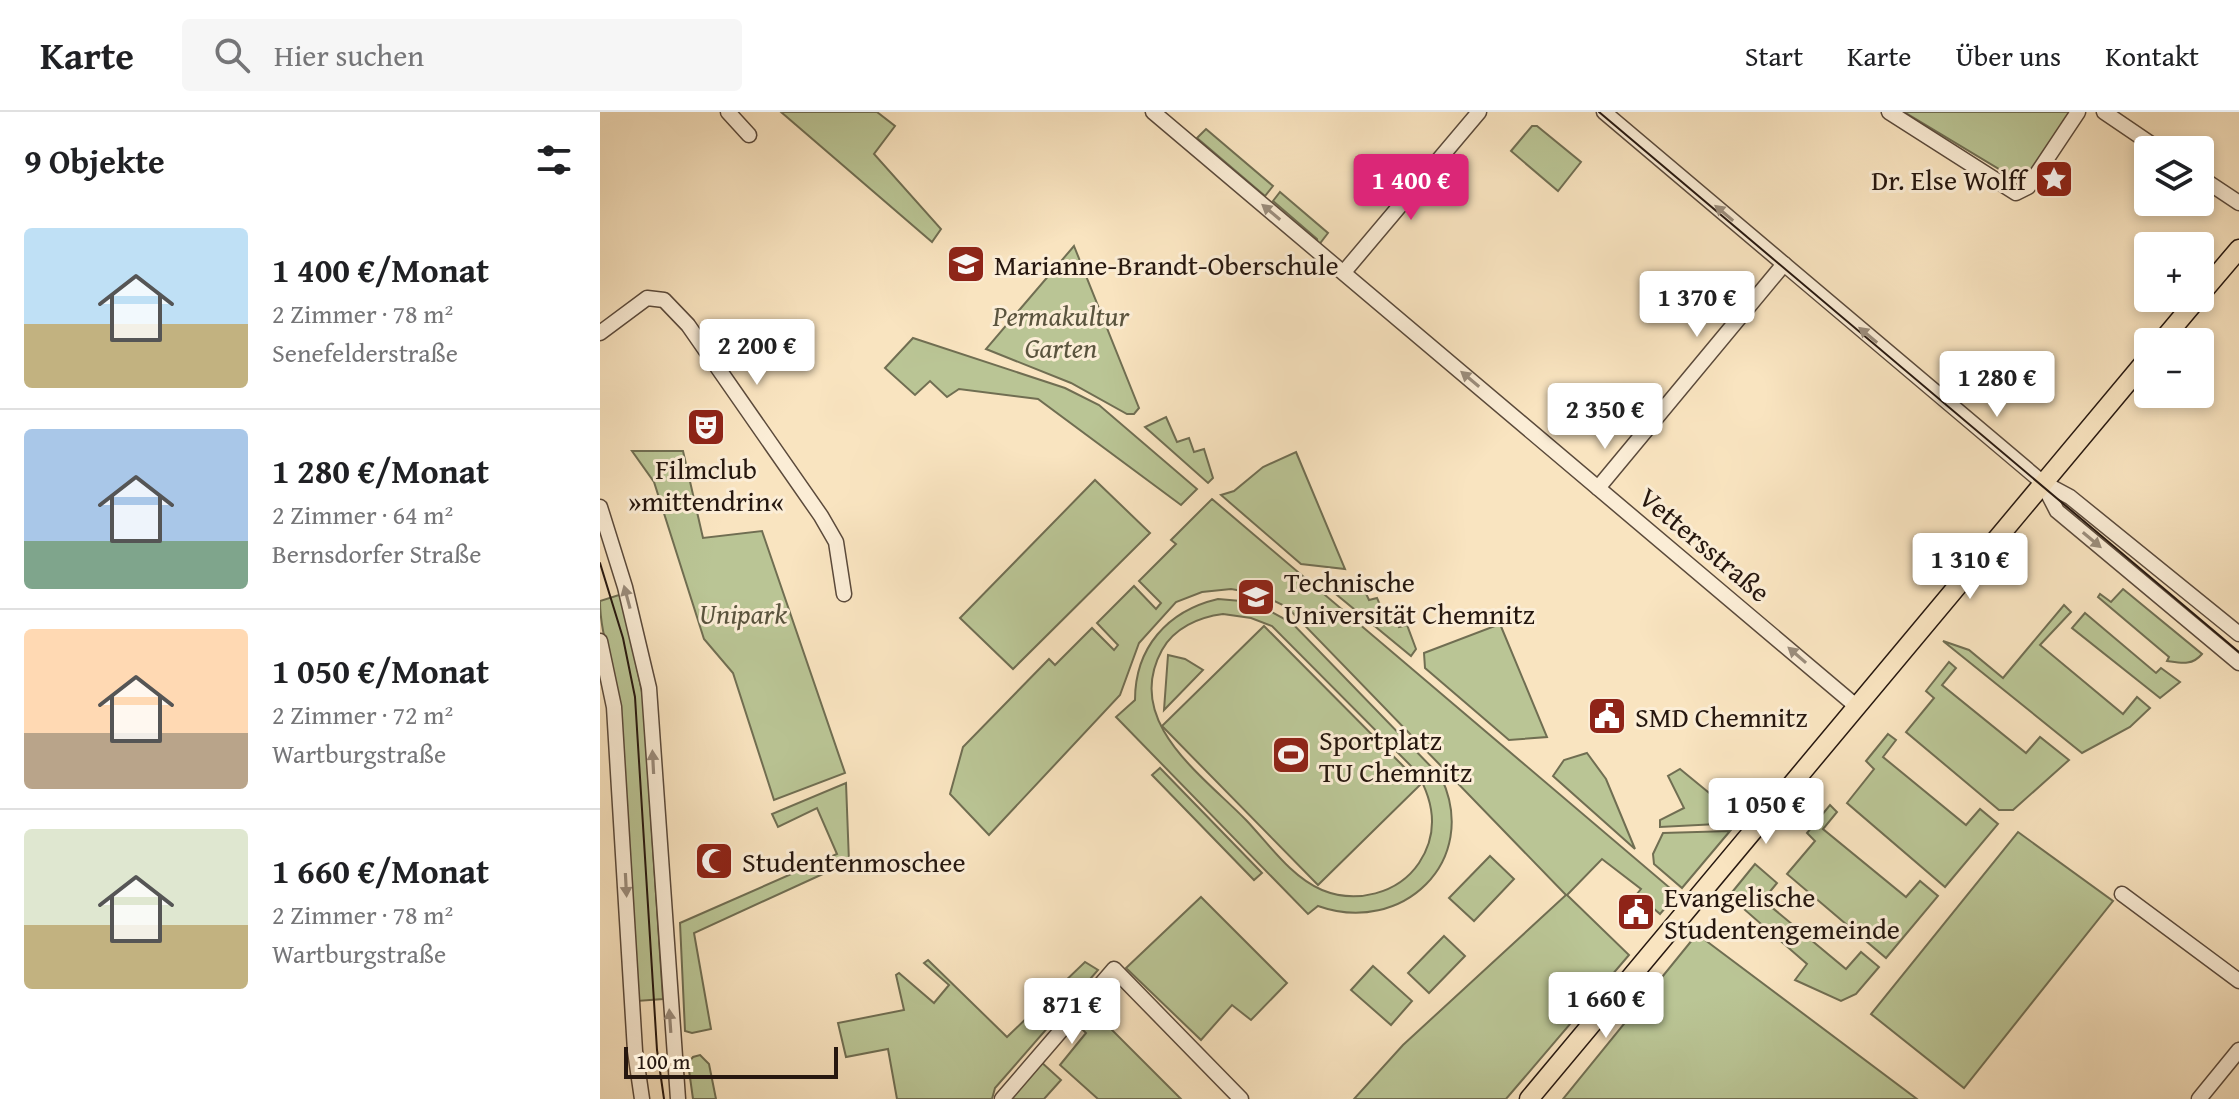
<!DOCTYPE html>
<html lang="de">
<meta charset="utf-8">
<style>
:root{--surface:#fff;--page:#f6f6f6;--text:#202124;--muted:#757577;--line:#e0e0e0;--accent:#db2777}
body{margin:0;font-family:"Gentium Book Plus",serif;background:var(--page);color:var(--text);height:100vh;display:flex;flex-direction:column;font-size:30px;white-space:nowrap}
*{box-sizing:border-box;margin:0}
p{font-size:26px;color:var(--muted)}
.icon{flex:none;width:44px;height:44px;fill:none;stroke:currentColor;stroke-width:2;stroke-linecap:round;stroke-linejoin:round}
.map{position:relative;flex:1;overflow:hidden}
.sheet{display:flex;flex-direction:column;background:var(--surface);width:600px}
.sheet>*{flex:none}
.tools{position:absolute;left:1534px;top:24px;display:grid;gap:16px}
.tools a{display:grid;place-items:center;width:80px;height:80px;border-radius:8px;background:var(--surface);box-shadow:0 4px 12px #0003;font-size:40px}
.scale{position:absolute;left:24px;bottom:20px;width:214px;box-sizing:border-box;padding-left:8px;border:4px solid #26170f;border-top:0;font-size:22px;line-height:28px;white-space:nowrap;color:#26170f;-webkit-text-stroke:6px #fbedd6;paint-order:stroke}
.price{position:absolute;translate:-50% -68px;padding:0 18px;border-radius:8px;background:#fff;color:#222;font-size:26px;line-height:52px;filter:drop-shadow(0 2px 4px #0008)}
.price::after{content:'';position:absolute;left:50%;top:48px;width:24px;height:18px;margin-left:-12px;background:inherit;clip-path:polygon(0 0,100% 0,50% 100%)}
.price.on{background:var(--accent);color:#fff}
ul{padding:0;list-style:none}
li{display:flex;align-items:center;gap:24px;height:200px;padding:0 24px}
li+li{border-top:2px solid var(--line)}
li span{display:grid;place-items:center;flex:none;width:224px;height:160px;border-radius:8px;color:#555}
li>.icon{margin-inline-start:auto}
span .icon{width:96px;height:96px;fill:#fffc;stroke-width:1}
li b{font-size:34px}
h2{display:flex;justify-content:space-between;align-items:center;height:96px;padding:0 24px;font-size:34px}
header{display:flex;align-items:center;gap:48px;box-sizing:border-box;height:112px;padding:0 40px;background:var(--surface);border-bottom:2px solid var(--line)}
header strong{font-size:38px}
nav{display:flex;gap:44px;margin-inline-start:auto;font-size:28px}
.search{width:560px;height:72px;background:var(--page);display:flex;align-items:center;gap:20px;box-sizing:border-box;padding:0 28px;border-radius:8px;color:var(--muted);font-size:30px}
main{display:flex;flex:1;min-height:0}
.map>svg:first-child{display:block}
.green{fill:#bac595;stroke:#706e52;stroke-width:2;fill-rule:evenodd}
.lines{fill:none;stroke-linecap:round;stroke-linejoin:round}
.minor-casing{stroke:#5b4a3b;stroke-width:17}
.major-casing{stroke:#26170f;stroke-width:21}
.minor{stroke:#fbedd6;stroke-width:14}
.major{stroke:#f9e4c0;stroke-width:18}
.tram{stroke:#26170f;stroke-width:2}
.oneway{fill:#9b8d7c}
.labels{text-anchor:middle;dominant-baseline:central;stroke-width:6;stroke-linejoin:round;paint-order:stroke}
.poi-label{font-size:28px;fill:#26170f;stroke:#fbedd6;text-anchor:start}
.park-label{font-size:28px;font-style:italic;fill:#5a543e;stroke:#fbedd6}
.street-label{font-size:28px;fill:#26170f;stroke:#fbedd6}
</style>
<header>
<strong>Karte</strong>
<div class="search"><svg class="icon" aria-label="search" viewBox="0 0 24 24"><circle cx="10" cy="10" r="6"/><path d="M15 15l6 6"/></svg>Hier suchen</div>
<nav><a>Start</a><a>Karte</a><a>Über uns</a><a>Kontakt</a></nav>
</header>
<main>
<section class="sheet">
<h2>9 Objekte<svg class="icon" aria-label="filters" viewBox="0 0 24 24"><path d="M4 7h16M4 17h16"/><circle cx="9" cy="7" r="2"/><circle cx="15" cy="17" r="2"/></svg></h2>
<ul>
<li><span style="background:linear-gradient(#bfe0f5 60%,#c2b280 0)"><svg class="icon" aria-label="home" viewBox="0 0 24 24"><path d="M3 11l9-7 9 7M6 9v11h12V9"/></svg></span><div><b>1 400 €/Monat</b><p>2 Zimmer · 78 m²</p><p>Senefelderstraße</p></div></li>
<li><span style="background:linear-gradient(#a9c7e8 70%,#7fa58c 0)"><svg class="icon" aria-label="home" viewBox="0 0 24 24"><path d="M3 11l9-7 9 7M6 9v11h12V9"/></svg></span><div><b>1 280 €/Monat</b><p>2 Zimmer · 64 m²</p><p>Bernsdorfer Straße</p></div></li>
<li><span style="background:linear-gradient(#ffd9b3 65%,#b9a48a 0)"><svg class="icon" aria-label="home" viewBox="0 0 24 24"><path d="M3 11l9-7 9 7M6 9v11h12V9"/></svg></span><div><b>1 050 €/Monat</b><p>2 Zimmer · 72 m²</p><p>Wartburgstraße</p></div></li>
<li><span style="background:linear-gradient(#dfe7d0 60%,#c2b280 0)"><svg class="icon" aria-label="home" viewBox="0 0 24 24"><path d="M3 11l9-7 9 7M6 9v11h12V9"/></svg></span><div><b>1 660 €/Monat</b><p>2 Zimmer · 78 m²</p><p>Wartburgstraße</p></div></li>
</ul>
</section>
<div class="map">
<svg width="1639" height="987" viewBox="0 0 1639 987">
<rect width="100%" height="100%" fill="#f9e4c0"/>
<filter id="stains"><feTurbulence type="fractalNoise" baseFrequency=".0025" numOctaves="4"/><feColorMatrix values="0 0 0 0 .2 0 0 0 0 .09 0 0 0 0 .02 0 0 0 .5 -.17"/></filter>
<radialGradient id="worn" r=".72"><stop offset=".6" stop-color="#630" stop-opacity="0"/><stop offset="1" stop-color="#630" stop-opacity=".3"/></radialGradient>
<!-- green -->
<g class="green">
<polygon points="181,0 277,0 295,14 274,42 341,117 332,130"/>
<polygon points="1304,0 1470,0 1427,65 1419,69"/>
<polygon points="932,14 937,14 981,50 958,79 911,39"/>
<polygon points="606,17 673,74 665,84 597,26"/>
<polygon points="680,80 728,121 718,134 717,127 673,89"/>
<polygon points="474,134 539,296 534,302 527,302 471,271 386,237"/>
<polygon points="313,226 465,276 499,293 597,377 581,393 438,287 359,277 347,285 330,269 315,283 285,256"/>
<polygon points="566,305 577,330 589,326 594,340 604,337 613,366 608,371 545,315"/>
<polygon points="32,339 83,339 103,426 162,419 245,661 174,688 133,561 104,527 54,370"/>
<polygon points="696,340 745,457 701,452 621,383 634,379 663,355"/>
<polygon points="495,368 550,421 413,557 360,506"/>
<polygon points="612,387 1077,782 1060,802 1037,782 1041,777 1002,747 967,783 1029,843 906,987 754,987 803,933 966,783 687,495 660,482 631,477 602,480 576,490 539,531 520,583 389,723 350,682 363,635 449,547 455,553 492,516 514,538 518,533 497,511 534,474 556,497 561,491 539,469 576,432 571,428"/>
<polygon points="762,473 769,488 777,486 784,502 793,499 799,515 807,513 816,537 811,544 737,483"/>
<path d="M 1523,477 L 1602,542 C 1592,554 1581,551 1567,549 L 1569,545 L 1498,485 L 1500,482 L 1511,490 Z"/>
<path d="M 22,482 L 43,585 L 63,887 L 37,889 L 19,594 C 15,558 0,524 0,489 Z"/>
<path d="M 618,487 L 653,490 L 692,511 L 841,665 C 881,749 802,824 718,794 L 708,802 L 516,605 L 535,588 C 535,536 567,499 618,487 ZM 623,502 L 651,506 L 672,514 L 816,659 C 834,689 839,721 819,751 C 798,782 756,792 722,778 C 691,765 668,731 646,708 C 601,662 523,609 562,538 C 574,516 599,505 623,502 Z"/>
<polygon points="1464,493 1471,500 1440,533 1523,602 1537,585 1550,596 1530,615 1482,641 1343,529 1369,538 1403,566"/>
<polygon points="1485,501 1556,561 1561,556 1580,570 1560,586 1472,516"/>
<polygon points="900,512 947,625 909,628 825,556 824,541"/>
<polygon points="664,514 821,672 718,773 562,614"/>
<polygon points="568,543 585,547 603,558 564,598"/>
<polygon points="1349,550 1356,556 1342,573 1426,641 1440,625 1469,648 1413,698 1399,698 1306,620 1334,586 1326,579"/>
<polygon points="1288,622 1296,628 1283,645 1366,713 1380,697 1398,712 1345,775 1247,691 1274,657 1266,649"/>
<polygon points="987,641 1006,667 1035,737 953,664 964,648"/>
<polygon points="560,656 662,761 654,768 552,663"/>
<polygon points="1080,657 1141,707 1137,711 1060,715 1060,708 1084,696 1068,664"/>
<polygon points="246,671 249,750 94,821 111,917 92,921 85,919 80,811 237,742 217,696 178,715 172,702"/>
<polygon points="1230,693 1237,700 1223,717 1306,785 1320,769 1338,784 1286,846 1187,762 1215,729 1207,721"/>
<polygon points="1130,719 1082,776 1054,752 1053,742 1063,721"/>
<polygon points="1418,720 1513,789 1364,976 1271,902"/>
<polygon points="890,744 914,767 874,809 849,786"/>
<polygon points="1155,752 1177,771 1163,788 1246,857 1261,840 1279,855 1256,882 1241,889 1195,868 1207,852 1129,784"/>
<polygon points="601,785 687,871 651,908 632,893 601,928 526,856"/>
<polygon points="1097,822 1317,987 963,987"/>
<polygon points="844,824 865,844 829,881 808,861"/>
<polygon points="328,848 407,925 485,850 498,858 395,976 392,987 297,987 288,937 246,945 238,911 304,898 296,863 299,861 334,891 349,873 324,851"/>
<polygon points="773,854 812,889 791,913 751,878"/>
<polygon points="509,870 519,878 498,904 581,987 498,987 460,953 486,921 476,911"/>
<polygon points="100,943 109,952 116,987 93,987 88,951 93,945"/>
<polygon points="440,949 461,968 444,987 406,987"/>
</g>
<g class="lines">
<!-- minor casing -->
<g class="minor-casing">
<g id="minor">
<polyline points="128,0 149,23"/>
<polyline points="553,0 1256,594"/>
<polyline points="1004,0 1442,370 1470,385 1639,522"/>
<polyline points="1289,0 1416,81 1428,75 1478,0"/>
<polyline points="1504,0 1560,38"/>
<polyline points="1600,65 1639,91"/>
<polyline points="744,160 879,0"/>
<polyline points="0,221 47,186 64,188 88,213 221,404 236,430 244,482"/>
<polyline points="1442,370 1457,399 1639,551"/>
<polyline points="998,376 1184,152"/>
<polyline points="0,395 25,475 49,576 78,987"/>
<polyline points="0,529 14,595 35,939 42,987"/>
<polyline points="1522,782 1639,869"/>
<polyline points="402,987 514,857 641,987"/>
<polyline points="1599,987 1639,938"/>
</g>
</g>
<!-- major casing -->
<g class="major-casing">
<g id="major">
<polyline points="1600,183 1639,137"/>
<polyline points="1561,230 1598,186"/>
<polyline points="929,987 1548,246"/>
</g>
</g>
<!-- minor -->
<use href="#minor" class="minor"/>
<!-- major -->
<use href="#major" class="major"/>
<!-- tram -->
<g class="tram">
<polyline points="999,0 1639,540"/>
<polyline points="0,451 23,526 35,585 57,938 64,987"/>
</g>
</g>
<!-- one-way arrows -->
<defs><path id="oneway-solid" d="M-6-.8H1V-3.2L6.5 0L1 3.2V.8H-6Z" transform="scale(2)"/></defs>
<g class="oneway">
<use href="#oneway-solid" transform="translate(671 100) rotate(-140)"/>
<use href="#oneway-solid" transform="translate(1124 101) rotate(-140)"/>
<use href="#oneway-solid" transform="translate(1268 223) rotate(-140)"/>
<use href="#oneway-solid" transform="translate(870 267) rotate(-140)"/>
<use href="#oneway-solid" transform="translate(1492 428) rotate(40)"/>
<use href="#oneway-solid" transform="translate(27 485) rotate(-105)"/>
<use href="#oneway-solid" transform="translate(1197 543) rotate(-139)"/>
<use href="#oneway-solid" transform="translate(53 650) rotate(-93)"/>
<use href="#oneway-solid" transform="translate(26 773) rotate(87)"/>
<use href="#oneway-solid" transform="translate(70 909) rotate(-94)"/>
</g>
<!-- icons -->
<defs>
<g id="sight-square" transform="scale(2)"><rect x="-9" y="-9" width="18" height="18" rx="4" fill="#8f2418" stroke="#fbedd6"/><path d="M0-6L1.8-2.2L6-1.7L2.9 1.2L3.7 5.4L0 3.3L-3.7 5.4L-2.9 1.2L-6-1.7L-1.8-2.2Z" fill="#fff"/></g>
<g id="school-square" transform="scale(2)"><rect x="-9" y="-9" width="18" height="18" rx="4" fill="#8f2418" stroke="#fbedd6"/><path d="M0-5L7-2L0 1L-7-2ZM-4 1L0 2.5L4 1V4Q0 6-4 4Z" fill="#fff"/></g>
<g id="theatre-square" transform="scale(2)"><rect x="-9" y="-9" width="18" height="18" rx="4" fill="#8f2418" stroke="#fbedd6"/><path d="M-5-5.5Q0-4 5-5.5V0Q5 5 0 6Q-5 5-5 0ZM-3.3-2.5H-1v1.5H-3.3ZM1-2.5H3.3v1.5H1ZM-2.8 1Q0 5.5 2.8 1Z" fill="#fff"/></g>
<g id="university-square" transform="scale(2)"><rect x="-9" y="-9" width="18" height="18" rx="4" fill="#8f2418" stroke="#fbedd6"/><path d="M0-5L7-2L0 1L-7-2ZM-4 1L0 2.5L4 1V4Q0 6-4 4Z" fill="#fff"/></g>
<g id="civic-square" transform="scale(2)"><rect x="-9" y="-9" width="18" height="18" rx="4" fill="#8f2418" stroke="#fbedd6"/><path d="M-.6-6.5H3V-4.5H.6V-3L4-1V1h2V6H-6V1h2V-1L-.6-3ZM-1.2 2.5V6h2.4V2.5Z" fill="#fff"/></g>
<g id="stadium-square" transform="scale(2)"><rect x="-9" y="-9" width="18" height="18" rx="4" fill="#8f2418" stroke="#fbedd6"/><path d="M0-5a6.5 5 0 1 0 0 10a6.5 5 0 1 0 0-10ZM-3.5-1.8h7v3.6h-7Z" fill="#fff"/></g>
<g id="mosque-square" transform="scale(2)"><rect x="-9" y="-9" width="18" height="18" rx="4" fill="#8f2418" stroke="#fbedd6"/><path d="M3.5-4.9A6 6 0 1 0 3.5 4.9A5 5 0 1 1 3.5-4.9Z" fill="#fff"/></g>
</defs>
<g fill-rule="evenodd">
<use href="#sight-square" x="1454" y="67"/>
<use href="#school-square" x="366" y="152"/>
<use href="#theatre-square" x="106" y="315"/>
<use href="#university-square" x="656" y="485"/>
<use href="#civic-square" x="1007" y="604"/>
<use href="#stadium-square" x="691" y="643"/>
<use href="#mosque-square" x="114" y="749"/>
<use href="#civic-square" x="1036" y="800"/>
</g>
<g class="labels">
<!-- poi labels -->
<g class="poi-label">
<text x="1426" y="67" text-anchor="end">Dr. Else Wolff</text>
<text x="394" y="152">Marianne-Brandt-Oberschule</text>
<text x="106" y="356" text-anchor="middle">Filmclub<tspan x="106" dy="32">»mittendrin«</tspan></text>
<text x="684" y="469">Technische<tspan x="684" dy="32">Universität Chemnitz</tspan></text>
<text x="1035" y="604">SMD Chemnitz</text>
<text x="719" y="627">Sportplatz<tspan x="719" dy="32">TU Chemnitz</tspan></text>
<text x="142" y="749">Studentenmoschee</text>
<text x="1064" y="784">Evangelische<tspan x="1064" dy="32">Studentengemeinde</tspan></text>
</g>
<!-- park labels -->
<g class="park-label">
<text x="461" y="203">Permakultur<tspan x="461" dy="32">Garten</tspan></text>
<text x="143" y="501">Unipark</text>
</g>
<!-- street labels -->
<g class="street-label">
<text transform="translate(1105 432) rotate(40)">Vettersstraße</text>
</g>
</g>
<rect width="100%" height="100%" filter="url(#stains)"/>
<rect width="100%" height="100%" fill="url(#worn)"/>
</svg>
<div class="tools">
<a><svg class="icon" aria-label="layers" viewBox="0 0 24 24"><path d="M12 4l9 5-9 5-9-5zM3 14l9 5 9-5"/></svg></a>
<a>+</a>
<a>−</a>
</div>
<div class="scale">100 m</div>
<b class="price on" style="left:811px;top:110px">1 400 €</b>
<b class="price" style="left:1097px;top:227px">1 370 €</b>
<b class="price" style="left:157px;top:275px">2 200 €</b>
<b class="price" style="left:1397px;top:307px">1 280 €</b>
<b class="price" style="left:1005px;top:339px">2 350 €</b>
<b class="price" style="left:1370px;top:489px">1 310 €</b>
<b class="price" style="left:1166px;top:734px">1 050 €</b>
<b class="price" style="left:1006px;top:928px">1 660 €</b>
<b class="price" style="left:472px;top:934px">871 €</b>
</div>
</main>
